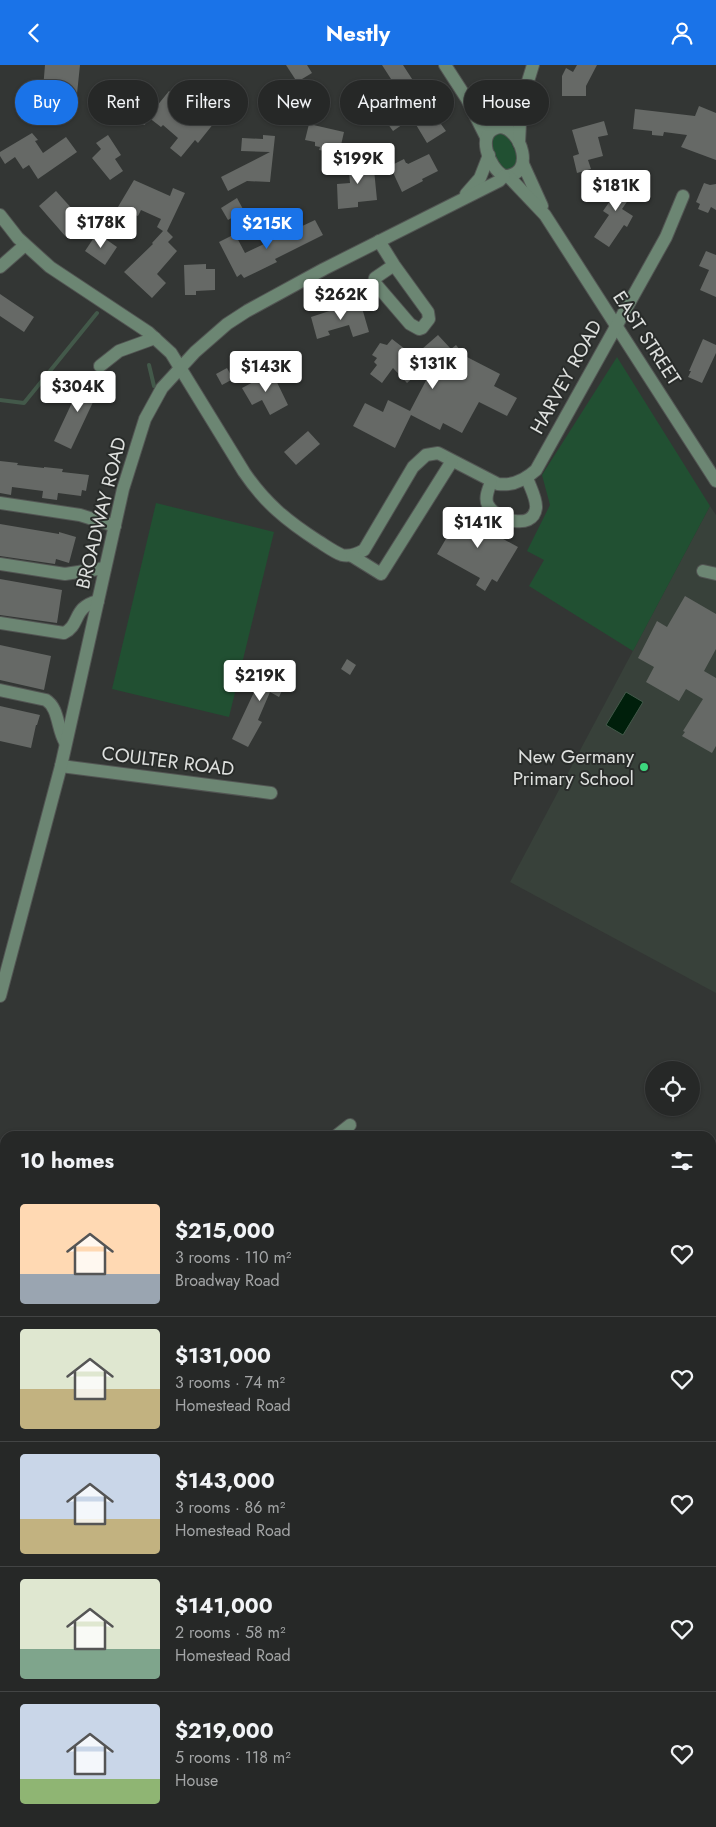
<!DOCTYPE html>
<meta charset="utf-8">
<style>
:root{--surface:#262827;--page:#2e302f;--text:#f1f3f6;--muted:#a4a6a7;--line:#424444;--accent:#1a73e8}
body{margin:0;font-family:Jost,sans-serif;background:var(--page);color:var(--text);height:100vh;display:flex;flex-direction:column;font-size:19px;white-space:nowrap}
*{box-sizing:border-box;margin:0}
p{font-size:16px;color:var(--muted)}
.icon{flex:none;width:28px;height:28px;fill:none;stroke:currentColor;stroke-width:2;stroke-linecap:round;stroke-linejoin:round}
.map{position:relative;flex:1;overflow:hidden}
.panel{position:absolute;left:0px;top:1066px;width:716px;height:696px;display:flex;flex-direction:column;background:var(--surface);border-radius:15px 15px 0 0;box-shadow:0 1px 4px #0004,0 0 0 1px var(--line)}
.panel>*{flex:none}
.top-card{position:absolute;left:15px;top:15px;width:686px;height:45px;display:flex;gap:10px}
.controls{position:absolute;left:645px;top:996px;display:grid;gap:10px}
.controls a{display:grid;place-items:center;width:55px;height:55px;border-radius:50%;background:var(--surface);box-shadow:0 1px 4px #0004,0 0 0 1px var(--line);font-size:25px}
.price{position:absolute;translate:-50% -42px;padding:0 11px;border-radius:5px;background:#fff;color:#222;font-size:16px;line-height:32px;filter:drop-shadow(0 1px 2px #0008)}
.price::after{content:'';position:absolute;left:50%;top:30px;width:15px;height:11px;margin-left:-8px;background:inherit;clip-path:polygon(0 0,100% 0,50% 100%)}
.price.selected{background:var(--accent);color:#fff}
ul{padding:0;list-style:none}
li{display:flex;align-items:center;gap:15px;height:125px;padding:0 20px}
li+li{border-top:1px solid var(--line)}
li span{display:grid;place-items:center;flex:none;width:140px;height:100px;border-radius:5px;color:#555}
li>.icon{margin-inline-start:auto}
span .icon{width:60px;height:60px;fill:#fffc;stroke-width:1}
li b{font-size:21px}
h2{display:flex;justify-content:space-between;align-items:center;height:60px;padding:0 20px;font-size:21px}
.chip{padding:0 18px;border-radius:22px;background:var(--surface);box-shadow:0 1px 4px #0004,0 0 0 1px var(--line);font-size:18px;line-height:45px}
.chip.selected{background:var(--accent);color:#fff}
header{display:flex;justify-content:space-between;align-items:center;height:65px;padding:0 20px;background:var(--accent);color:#fff;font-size:22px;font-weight:700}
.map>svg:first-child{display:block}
.built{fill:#38413a}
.green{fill:#215032}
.water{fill:#001f0b;stroke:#43594a}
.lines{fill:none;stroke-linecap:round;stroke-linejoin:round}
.stream{stroke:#43594a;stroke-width:4}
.building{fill:#666966}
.minor-casing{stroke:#525553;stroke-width:14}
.major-casing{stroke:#525553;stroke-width:14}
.minor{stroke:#6c8673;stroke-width:12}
.major{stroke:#a0d7af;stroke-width:12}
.poi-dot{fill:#3dd77e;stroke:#292c2a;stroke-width:2}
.labels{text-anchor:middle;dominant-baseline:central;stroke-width:4;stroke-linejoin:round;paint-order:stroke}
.street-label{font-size:19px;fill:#dee0de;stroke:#292c2a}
.poi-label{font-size:19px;fill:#dee0de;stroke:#292c2a;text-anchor:end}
</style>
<header><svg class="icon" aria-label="back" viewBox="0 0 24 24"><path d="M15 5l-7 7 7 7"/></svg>Nestly<svg class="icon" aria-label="person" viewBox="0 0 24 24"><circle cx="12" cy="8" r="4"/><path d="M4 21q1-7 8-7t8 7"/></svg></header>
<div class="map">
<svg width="716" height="1762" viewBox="0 0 716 1762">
<rect width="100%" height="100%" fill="#333634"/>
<!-- built -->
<g class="built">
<polygon points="710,441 716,450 716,928 510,817"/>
<polygon points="716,1115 716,1762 0,1762 0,1550 5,1546 5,1758 711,1758 711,1116"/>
</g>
<!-- green -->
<g class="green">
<polygon points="502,67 509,73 518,93 514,102 503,106 494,94 491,72"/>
<polygon points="617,292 710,441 633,586 529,521 544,495 527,486 550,440 542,410"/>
<polygon points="156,438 274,467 229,652 112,624"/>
</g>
<!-- water -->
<polygon class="water" points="626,627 643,637 623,670 606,660"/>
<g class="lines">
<!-- stream -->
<g class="stream">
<polyline points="149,300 154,321"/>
<polyline points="0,335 24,338 97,248"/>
</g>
</g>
<!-- building -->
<g class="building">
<polygon points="45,0 80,0 75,48 56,46 56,52 36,50 39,23 43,24"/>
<polygon points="286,0 307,0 312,8 297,17"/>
<polygon points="382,0 403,0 414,17 411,19 423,37 429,33 441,53 438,55 446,66 427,78 412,53 393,66 385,55 388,54 372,29 391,14"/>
<polygon points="577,0 597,0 586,21 586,31 562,31 562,11 566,3 573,7"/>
<polygon points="132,19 152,23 145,60 126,57 127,50 123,49 127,28 131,29"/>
<polygon points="169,26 195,47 197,44 214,58 198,78 195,75 181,92 170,83 178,73 163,60 161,62 148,52"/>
<polygon points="699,41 716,48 716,95 681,82 687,70 664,67 663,71 652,70 652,66 633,64 635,44 695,51"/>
<polygon points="604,56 608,70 598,72 603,91 588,95 591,104 577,108 573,91 579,89 572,65"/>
<polygon points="309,59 344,67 339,89 319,85 320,82 315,81 315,77 305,75"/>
<polygon points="32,68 38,75 35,76 43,88 66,72 77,87 38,114 29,100 23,104 15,92 5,99 0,91 0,87"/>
<polygon points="108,70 121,90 115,94 123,106 110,115 92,93 101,84 96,78"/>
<polygon points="263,70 275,71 270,117 247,116 228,126 221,112 270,87 241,86 242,73 263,74"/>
<polygon points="429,89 438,106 422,114 423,116 402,127 390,101 404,94 406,98 407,98 408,99"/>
<polygon points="373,94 377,135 358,137 358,142 338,144 337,119 350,118 348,96"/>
<polygon points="620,112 633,121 635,125 622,144 633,151 627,162 624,160 609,182 594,172 609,150 603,146 610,136 605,133"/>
<polygon points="134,115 170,131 173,123 185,128 167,166 173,172 168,177 177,186 157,209 166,218 152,233 124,207 153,179 152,178 163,166 157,162 161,154 141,145 138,151 135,150 133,155 115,147"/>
<polygon points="704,118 710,120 716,119 716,145 711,142 708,148 698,144 700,139 696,137"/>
<polygon points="56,126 83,156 66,172 39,141"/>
<polygon points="237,133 244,146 228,155 221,143"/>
<polygon points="315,155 323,170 275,194 277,197 244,213 241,209 237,212 219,177 235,169 245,188"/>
<polygon points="97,168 117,182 105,200 85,186"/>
<polygon points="706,186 716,190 716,232 700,225 709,205 699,201"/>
<polygon points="206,199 206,204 215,204 215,225 196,226 196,230 185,230 184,200"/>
<polygon points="0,229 34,252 24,267 0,251"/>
<polygon points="360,236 369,267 353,272 349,260 328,266 330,270 317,274 311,252"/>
<polygon points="438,270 451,284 456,280 465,291 500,309 494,321 517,333 507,351 479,337 462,368 443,358 440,365 411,350 395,383 353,361 365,338 383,347 388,335 410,346 441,287 407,318 393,303 382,318 370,309 377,300 374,297 377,293 372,290 380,278 387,280 392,274 414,291"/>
<polygon points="703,274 716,280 716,288 702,318 688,312 691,306 689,306"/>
<polygon points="227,303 233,314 222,320 216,309"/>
<polygon points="272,307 288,340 270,350 262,335 252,340 242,323"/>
<polygon points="84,312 101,320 71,384 54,376"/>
<polygon points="308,366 320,379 296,400 284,387"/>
<polygon points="0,396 18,398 17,400 44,403 44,402 63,404 62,407 89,410 86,426 82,425 81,431 58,428 57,435 42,433 43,426 12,422 11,430 0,428"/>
<polygon points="463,445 499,466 496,470 518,482 497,517 492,514 485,526 476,520 480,513 437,489"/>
<polygon points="0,459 59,469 59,467 76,472 69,498 56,494 55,499 0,491"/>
<polygon points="0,514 62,525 57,558 0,550"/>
<polygon points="685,531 716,549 716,584 704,606 716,613 716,681 712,688 682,671 685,667 683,666 703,634 686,624 679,636 646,617 654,602 638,593 657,556 667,562"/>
<polygon points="0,580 51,591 44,625 0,615"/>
<polygon points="347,594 356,600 350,610 341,604"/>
<polygon points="265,597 290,609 279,632 270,627 258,655 262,657 248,682 232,674 257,621 254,619"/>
<polygon points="0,641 40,650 37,660 36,660 31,683 0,676"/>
</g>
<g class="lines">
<!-- minor casing -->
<g class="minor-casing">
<g id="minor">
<polyline points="445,0 467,34 486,72"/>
<polyline points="471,38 500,62"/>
<path d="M 500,62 C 521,63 537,111 504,111 C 489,103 474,66 500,62 Z"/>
<polyline points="519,78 521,39 533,0"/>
<polyline points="523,99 542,141"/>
<polyline points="508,111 545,150 716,416"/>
<polyline points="466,129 480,113 489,90"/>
<path d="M 0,150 L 18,173 L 50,202 L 148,267 L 171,288 L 244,407 C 265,438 287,456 318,476 C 326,481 334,487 342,490 C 350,492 357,489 364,485 L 413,402 L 426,390 L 438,388 L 498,419 C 513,421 525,415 536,405 L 666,172 L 683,131"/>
<polyline points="379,176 394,200 428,247 429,254 422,263 419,264 410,259 374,217 375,213 394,200"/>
<polyline points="0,202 25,180"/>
<polyline points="100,301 119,286 155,273"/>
<path d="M 491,417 C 489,423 484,433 488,440 C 495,454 533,467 536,443 C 537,434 530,422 527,413"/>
<polyline points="0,438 80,450 115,461"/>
<polyline points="352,491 381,509 452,396"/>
<polyline points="0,499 65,509 105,503"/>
<polyline points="703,506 716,509"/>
<path d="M 0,558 L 64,568 C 81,560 72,542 98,536"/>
<path d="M 0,625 L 46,635 C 59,643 57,664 65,677"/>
<polyline points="61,701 271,728"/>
<polyline points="0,931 61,701 123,424 145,354 162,323 195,287 227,259 247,246 324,204 499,116 504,111"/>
<polyline points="336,1071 350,1060"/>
<polyline points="711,1130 716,1129"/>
<polyline points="711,1271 716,1242"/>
<polyline points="711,1345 716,1345"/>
<polyline points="711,1377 716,1377"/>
<polyline points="711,1532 716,1534"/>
<polyline points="0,1548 5,1544"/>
<polyline points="0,1658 5,1663"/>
<polyline points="0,1702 5,1707"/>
<polyline points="0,1739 5,1736"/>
<polyline points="34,1762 36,1758"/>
<polyline points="323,1762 325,1758"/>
<polyline points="365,1762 365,1758"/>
<polyline points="511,1762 512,1758"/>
</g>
</g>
<!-- major casing -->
<g class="major-casing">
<g id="major">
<polyline points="711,1115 716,1114"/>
<polyline points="711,1142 716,1141"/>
<polyline points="0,1531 5,1528"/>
<polyline points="0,1569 5,1566"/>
</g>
</g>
<!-- minor -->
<use href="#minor" class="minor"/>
<!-- major -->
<use href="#major" class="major"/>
</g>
<!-- markers -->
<circle class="poi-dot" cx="644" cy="702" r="5"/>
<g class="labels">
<!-- street labels -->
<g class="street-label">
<text transform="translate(647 273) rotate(57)">EAST STREET</text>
<text transform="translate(566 312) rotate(-61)">HARVEY ROAD</text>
<text transform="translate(101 448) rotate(-76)">BROADWAY ROAD</text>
<text transform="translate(168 696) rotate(7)">COULTER ROAD</text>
</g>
<!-- poi labels -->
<g class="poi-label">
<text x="634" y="691">New Germany<tspan x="634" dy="22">Primary School</tspan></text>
</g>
</g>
</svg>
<div class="controls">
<a><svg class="icon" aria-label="locate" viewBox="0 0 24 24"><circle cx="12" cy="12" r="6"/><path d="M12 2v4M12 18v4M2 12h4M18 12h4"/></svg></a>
</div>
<b class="price" style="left:358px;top:120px">$199K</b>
<b class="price" style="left:616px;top:147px">$181K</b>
<b class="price" style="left:101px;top:184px">$178K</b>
<b class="price selected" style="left:267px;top:185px">$215K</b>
<b class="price" style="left:341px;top:256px">$262K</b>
<b class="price" style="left:433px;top:325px">$131K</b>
<b class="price" style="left:266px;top:328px">$143K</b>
<b class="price" style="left:78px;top:348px">$304K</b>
<b class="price" style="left:478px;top:484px">$141K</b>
<b class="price" style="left:260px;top:637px">$219K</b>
<div class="top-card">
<a class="chip selected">Buy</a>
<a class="chip">Rent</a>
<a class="chip">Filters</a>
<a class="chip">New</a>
<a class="chip">Apartment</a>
<a class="chip">House</a>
</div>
<section class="panel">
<h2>10 homes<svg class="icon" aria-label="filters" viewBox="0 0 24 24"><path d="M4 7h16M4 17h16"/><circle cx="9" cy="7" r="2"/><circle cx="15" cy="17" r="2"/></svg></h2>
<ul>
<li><span style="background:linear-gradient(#ffd9b3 70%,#9aa5b1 0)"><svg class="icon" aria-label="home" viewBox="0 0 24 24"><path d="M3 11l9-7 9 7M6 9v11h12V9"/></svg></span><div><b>$215,000</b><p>3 rooms · 110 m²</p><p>Broadway Road</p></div><svg class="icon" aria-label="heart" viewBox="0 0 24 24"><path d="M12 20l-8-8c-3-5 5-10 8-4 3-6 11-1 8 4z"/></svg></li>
<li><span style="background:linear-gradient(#dfe7d0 60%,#c2b280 0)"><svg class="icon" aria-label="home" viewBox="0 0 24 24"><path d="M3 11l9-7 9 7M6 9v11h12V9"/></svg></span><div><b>$131,000</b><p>3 rooms · 74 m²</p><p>Homestead Road</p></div><svg class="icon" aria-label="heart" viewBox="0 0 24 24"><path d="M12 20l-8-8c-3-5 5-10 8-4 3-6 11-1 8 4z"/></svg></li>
<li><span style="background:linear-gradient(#c9d6e8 65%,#c2b280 0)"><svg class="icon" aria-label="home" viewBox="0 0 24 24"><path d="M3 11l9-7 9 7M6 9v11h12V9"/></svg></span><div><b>$143,000</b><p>3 rooms · 86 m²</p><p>Homestead Road</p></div><svg class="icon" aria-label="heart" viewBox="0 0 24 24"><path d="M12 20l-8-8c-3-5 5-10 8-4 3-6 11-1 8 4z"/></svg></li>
<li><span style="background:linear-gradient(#dfe7d0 70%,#7fa58c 0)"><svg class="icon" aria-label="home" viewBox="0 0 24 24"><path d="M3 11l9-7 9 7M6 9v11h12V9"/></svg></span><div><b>$141,000</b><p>2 rooms · 58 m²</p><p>Homestead Road</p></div><svg class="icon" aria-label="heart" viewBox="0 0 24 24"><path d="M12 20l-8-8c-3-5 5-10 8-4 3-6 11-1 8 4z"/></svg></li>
<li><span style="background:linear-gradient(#c9d6e8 75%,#8fb573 0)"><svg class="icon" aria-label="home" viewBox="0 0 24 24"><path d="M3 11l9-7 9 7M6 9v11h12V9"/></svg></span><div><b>$219,000</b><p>5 rooms · 118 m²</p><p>House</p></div><svg class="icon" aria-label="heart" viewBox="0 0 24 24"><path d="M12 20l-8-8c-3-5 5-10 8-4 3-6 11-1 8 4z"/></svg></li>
</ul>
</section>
</div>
